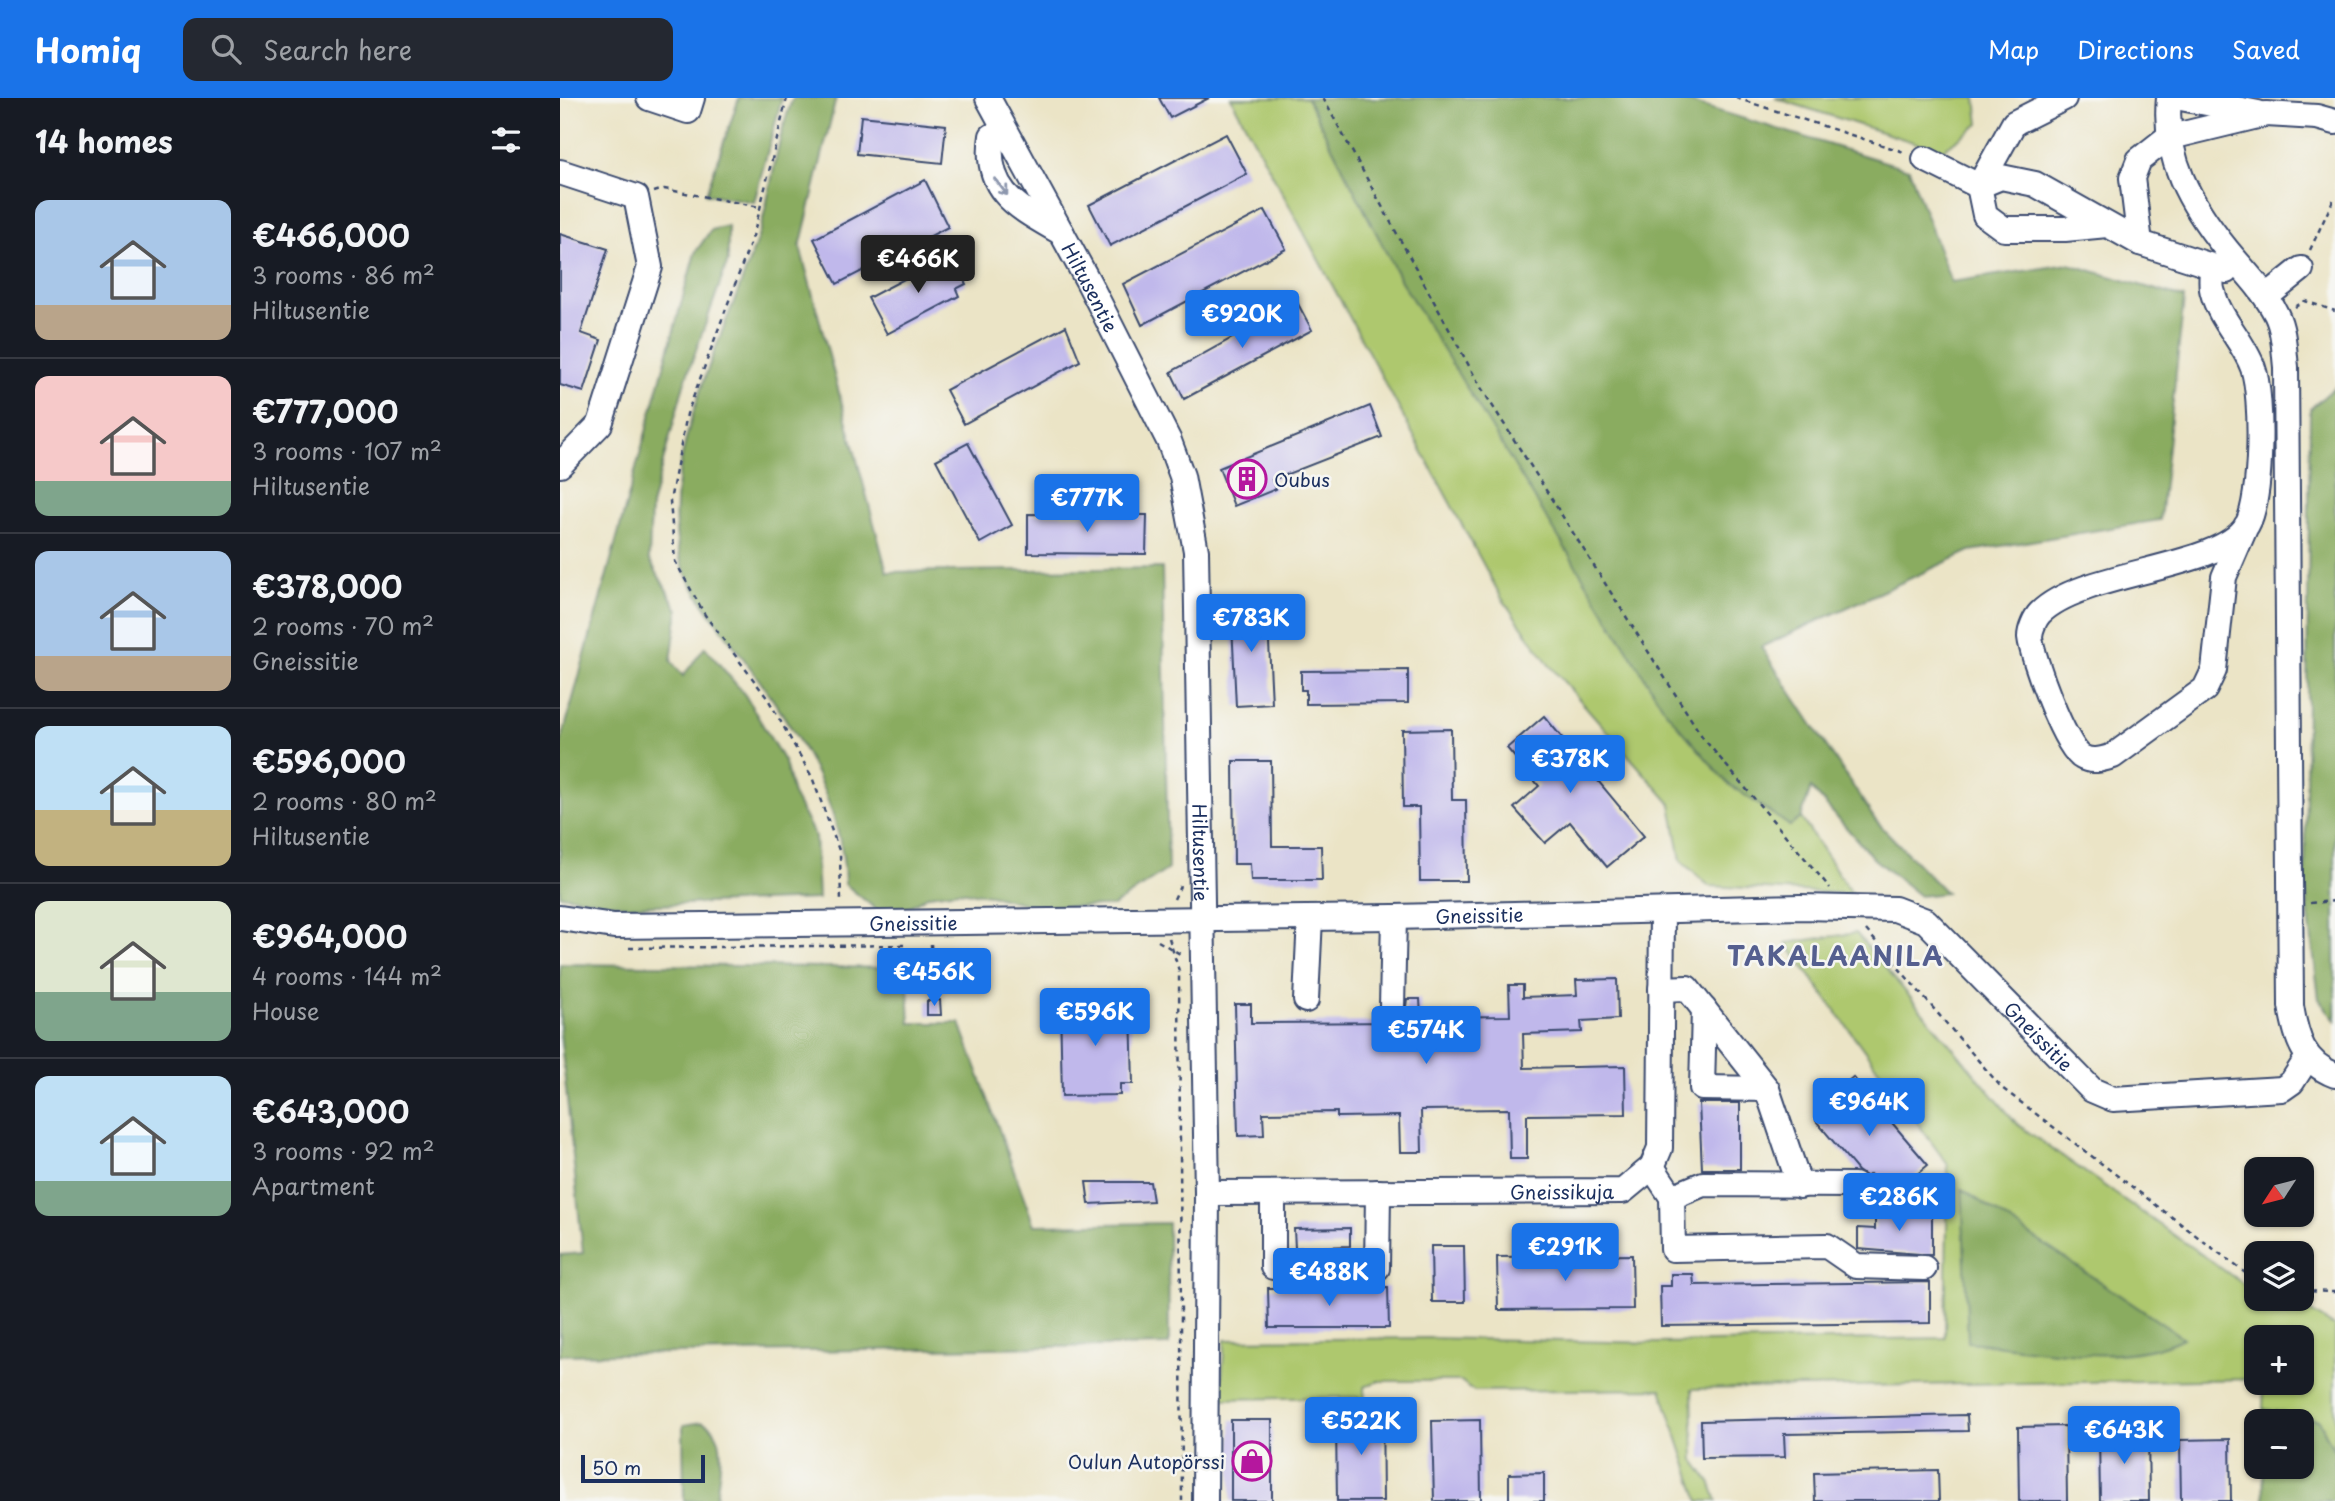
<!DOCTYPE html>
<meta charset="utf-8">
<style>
:root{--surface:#171b24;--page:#242831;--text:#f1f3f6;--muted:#9ea1a6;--line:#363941;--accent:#1a73e8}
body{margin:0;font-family:"Playpen Sans",sans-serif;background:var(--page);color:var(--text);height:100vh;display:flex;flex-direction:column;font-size:26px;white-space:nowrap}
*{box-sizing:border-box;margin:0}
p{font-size:23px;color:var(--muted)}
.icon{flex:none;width:38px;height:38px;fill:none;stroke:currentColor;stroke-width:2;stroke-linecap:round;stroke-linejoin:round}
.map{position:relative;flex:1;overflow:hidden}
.panel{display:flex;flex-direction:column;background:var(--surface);width:560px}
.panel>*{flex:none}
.needle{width:46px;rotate:234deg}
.fabs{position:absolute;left:1684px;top:1059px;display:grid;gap:14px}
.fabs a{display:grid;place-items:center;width:70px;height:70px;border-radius:14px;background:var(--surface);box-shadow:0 2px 5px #0004;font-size:35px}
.scale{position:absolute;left:21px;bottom:18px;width:124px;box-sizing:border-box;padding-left:7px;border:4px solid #1b2f5e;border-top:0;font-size:19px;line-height:24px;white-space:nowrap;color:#1b2f5e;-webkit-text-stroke:5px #f6f6f2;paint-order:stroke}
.price{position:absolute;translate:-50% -60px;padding:0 16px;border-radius:7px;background:var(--accent);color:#fff;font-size:23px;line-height:46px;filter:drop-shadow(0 2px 4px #0008)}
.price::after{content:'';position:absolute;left:50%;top:42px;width:21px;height:16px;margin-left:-10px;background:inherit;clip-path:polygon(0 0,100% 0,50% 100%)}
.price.current{background:#222;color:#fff}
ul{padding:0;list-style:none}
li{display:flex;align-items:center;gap:21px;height:175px;padding:0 35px}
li+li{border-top:2px solid var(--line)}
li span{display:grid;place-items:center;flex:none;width:196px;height:140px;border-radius:14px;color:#555}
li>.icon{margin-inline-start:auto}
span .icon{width:84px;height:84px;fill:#fffc;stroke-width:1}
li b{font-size:30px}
h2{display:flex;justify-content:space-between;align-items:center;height:84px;padding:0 35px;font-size:30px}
header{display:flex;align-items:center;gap:42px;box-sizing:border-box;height:98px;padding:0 35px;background:var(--accent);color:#fff}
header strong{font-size:33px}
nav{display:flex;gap:38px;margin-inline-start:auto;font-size:24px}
.search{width:490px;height:63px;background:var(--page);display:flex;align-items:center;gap:18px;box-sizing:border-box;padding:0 24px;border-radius:14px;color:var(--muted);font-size:26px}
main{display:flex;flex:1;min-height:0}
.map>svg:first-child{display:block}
.green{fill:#aec86e;stroke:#647c66;stroke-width:2}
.forest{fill:#8aac61;stroke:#526e60;stroke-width:2}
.building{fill:#c0b8eb}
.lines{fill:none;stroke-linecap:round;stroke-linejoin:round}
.minor-casing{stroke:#3a4a6e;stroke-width:28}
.path{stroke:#3a4a6e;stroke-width:2.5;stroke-dasharray:5 5;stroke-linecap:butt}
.minor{stroke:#fff;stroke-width:24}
.oneway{stroke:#8d97ae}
.labels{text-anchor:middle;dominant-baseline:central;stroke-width:5;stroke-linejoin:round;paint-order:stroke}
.street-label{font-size:19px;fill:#1b2f5e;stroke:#f6f6f2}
.poi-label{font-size:19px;fill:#1b2f5e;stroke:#f6f6f2;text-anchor:start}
.district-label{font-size:26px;font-weight:bold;letter-spacing:2px;fill:#555f8f;stroke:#f6f6f2}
</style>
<header>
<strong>Homiq</strong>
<div class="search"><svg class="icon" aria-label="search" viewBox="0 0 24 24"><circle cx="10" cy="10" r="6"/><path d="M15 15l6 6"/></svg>Search here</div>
<nav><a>Map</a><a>Directions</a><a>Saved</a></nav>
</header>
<main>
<section class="panel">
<h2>14 homes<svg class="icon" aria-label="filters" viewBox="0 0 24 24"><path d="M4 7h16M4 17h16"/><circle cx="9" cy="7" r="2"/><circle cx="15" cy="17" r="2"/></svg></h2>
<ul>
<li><span style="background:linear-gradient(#a9c7e8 75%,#b9a48a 0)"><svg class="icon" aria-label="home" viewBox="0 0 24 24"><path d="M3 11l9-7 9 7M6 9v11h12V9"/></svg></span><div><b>€466,000</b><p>3 rooms · 86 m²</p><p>Hiltusentie</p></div></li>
<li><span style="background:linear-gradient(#f6c9c9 75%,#7fa58c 0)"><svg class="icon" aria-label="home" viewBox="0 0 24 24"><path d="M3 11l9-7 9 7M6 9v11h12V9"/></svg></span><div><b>€777,000</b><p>3 rooms · 107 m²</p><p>Hiltusentie</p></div></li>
<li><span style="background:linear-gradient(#a9c7e8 75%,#b9a48a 0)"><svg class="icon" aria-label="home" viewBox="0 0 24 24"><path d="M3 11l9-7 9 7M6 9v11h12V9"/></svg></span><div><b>€378,000</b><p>2 rooms · 70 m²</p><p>Gneissitie</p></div></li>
<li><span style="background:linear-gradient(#bfe0f5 60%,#c2b280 0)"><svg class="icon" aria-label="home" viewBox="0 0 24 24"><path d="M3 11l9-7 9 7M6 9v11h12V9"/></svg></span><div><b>€596,000</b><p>2 rooms · 80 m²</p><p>Hiltusentie</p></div></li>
<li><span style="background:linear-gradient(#dfe7d0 65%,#7fa58c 0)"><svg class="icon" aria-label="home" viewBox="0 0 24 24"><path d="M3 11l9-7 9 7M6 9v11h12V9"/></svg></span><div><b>€964,000</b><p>4 rooms · 144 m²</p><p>House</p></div></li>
<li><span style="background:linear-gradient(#bfe0f5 75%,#7fa58c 0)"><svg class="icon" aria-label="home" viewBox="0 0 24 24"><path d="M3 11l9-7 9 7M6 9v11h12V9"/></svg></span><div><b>€643,000</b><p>3 rooms · 92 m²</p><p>Apartment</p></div></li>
</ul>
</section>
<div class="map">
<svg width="1775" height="1403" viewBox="0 0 1775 1403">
<rect width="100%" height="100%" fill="#f6f6f2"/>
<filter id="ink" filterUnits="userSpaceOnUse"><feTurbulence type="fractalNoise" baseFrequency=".0143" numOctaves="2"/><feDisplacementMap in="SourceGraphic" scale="14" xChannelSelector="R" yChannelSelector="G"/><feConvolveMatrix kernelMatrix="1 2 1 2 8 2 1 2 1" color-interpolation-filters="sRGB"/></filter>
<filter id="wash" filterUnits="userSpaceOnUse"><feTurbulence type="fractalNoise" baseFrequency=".00686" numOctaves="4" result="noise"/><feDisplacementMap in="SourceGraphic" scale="28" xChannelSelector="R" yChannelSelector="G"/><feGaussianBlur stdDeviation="1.57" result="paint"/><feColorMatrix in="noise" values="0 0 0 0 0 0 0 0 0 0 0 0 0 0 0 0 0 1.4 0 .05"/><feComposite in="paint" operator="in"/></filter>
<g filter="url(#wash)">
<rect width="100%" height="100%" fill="#ebe4c6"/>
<!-- green -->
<g class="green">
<polygon points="671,0 747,0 841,183 1229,728 1241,720 1292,796 1149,788 1121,763 1111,706 990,568 941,499"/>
<polygon points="1215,0 1416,0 1419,26 1381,53"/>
<polygon points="1296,835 1457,1026 1696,1195 1696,1200 1743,1209 1775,1229 1775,1355 1759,1322 1703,1311 1704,1285 1741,1284 1741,1239 1696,1239 1696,1281 1132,1291 1134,1362 1151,1386 1157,1403 1139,1403 1101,1291 914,1293 901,1283 818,1283 804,1289 805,1303 798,1299 660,1301 665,1242 868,1240 1096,1245 1385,1240 1388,1067 1226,845"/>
</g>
<!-- forest -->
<g class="forest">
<polygon points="179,0 222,0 194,104 146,96"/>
<path d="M 233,0 L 276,0 L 240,149 L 327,474 L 602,470 L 608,771 L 553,808 L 478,809 L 430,797 L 398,793 L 369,797 L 344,812 L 318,813 L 285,786 C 284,699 226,617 175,549 C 159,528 126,485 120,460 C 97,360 167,233 198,139 C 212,94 215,44 233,0 Z"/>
<polygon points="747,0 1116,0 1349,71 1391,184 1509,166 1624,200 1600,422 1410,453 1201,549 1316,723 1386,795 1360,798 1314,761 1251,690 1241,720 1230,728 1167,685 1104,611 841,183"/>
<polygon points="168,128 168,163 124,286 91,408 89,461 118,512 111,563 123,578 145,549 185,597 225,665 233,697 255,738 258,801 69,808 0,797 0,648 135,155 151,132"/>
<polygon points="1775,289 1775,922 1759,901 1745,786 1750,311"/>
<polygon points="0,866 347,870 350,925 400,925 474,1127 608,1125 609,1247 0,1257 0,1157 23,1155 0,934"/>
<path d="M 1402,1091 L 1623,1240 C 1564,1271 1473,1250 1408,1244 Z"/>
<polygon points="1703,1311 1759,1322 1775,1355 1775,1403 1704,1403 1703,1369 1741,1368 1741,1323 1703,1323"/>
<path d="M 143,1324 C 172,1338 157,1376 156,1403 L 124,1403 L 123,1327 Z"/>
</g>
<g id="blocks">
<!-- building -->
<g class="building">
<polygon points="599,0 649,0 610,20"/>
<polygon points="301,18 386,27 382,65 297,56"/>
<polygon points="666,36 687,76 550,148 529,107"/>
<polygon points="365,82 388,129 277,186 254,141"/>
<polygon points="705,112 726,151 582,227 563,186"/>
<polygon points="0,136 48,151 21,235 41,242 24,294 0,287"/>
<polygon points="390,157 406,186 396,191 399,198 327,236 308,200"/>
<polygon points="737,204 752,232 624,301 611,274"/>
<polygon points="506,228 520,263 404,326 386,292"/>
<polygon points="810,308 822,339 712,382 716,391 674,408 659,370"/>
<polygon points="408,345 452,427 420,445 376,362"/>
<polygon points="468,416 587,417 586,456 468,455"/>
<polygon points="707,504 712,606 676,608 671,505"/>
<polygon points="848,572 848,605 746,606 746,592 741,592 741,573"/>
<polygon points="984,618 1084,738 1047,769 1010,724 985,745 954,710 979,688 947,650"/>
<polygon points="891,631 892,702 906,702 907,783 860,783 859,709 843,709 842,632"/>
<polygon points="673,663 711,663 712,748 761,748 762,782 691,782 690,766 674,766"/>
<polygon points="1057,881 1058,921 1021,923 1022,934 963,936 964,970 1065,968 1066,1016 967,1017 967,1061 950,1061 949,1011 861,1012 862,1054 840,1054 839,1018 777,1019 777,1014 703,1015 704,1037 678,1038 675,906 691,906 691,925 844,924 847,901 860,901 861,919 950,918 949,887 963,887 963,899 1017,897 1016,882"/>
<polygon points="380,902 381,917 367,917 367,903"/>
<polygon points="558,903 558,913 571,913 573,986 560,986 560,997 502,998 500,904"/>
<polygon points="1293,979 1368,1067 1330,1099 1310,1076 1307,1079 1298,1073 1256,1023 1261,1019 1255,1011"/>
<polygon points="1139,1005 1180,1005 1180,1071 1142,1071"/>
<polygon points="526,1084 590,1084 593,1103 529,1106"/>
<polygon points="1315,1113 1372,1114 1372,1157 1298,1151 1298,1130 1315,1131"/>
<polygon points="790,1130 790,1148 735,1150 734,1131"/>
<polygon points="871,1148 904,1148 905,1204 872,1204"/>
<polygon points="1072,1157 1073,1211 938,1212 937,1159"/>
<polygon points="1111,1176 1133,1176 1134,1187 1370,1184 1370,1225 1101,1228 1100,1188 1111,1188"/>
<polygon points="828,1189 829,1230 709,1230 708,1190"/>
<polygon points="805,1303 822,1303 823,1403 777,1403 776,1324 805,1324"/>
<polygon points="1407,1317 1408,1333 1224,1336 1225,1359 1142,1360 1141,1323"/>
<rect x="671" y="1322" width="41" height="81"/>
<polygon points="920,1322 921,1403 874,1403 872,1323"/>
<polygon points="1506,1328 1507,1403 1459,1403 1458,1329"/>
<polygon points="1588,1333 1589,1403 1540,1403 1539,1334"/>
<polygon points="1670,1341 1671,1403 1621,1403 1620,1342"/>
<polygon points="1378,1372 1379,1403 1255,1403 1254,1375"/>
<polygon points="984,1375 984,1403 949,1403 949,1376"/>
</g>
</g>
</g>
<g filter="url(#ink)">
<use href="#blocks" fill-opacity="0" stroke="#3a4a6e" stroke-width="2"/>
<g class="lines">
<!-- minor casing -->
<g class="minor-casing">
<g id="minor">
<polyline points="89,0 128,13 132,0"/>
<path id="s1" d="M 428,0 L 529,185 L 609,343 L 622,378 L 636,453 L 647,1095 L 645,1403"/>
<polyline points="1504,0 1454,25 1419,88 1425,117 1444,131 1505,131 1547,127"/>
<path d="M 1609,0 C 1603,59 1630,106 1667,152 C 1684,173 1704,192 1716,216 C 1724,232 1724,252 1726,269 L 1731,908 C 1736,939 1743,965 1775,977"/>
<polyline points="1621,0 1698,15"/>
<path d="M 444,31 L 432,38 C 423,94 459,110 502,135"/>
<polyline points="1365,61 1419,88 1441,79 1475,86 1580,145 1667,173"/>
<polyline points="0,74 76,99 90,169 40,326 0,367"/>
<polyline points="1580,145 1572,80 1579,62 1607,40 1706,16 1757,19 1775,24"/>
<path d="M 1652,169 C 1652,177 1650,188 1653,195 C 1660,222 1684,244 1693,270 C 1703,298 1702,401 1687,427 C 1661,472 1523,472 1480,515 C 1475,520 1470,532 1470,539 C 1472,559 1505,650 1522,659 C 1532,665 1543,661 1553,658 L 1645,591 L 1654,572 L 1664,479 L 1686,428"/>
<polyline points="1706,199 1741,171"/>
<path id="s2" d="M 0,820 L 54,828 L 834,819 L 1240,809 L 1335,811 L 1366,823 L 1532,992 L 1553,1001 L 1722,991 L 1732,984 L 1748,959"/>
<polyline points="1101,891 1127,890 1207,991 1240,1088"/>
<polyline points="746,902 750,820"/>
<polyline points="832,908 834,819"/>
<polyline points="1144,911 1142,990 1207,991"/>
<polyline points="1092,1069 1112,1099 1113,1151 1267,1148 1296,1168 1364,1170"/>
<path id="s3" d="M 647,1095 L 1063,1093 L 1092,1069 L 1100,1050 L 1102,813"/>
<polyline points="713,1095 713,1169 817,1170 818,1094"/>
<polyline points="1112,1099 1143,1086 1294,1087"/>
</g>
</g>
<!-- path -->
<g class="path">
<polyline points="227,0 194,135 127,316 110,403 115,463 145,517 208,601 252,679 280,755 281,806"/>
<polyline points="763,0 920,288 1143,640 1270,790"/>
<polyline points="1176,0 1347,55"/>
<polyline points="94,94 104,91 200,109"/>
<polyline points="1750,152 1775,98"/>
<polyline points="1735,209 1745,203 1775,213"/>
<polyline points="614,801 620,788"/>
<polyline points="1750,805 1775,803"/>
<polyline points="1306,832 1442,990 1696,1183"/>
<polyline points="609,840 619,873 622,1403"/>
<polyline points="598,843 622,857"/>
<polyline points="371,846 374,902"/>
<polyline points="69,850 346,847"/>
<polyline points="1741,1193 1775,1194"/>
</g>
<!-- minor -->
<use href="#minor" class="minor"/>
</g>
<!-- one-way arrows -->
<defs><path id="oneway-shaft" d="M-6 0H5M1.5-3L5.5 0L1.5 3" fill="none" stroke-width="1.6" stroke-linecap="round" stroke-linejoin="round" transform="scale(1.75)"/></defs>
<use class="oneway" href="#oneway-shaft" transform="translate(441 89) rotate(52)"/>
</g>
<!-- icons -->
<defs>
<g id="building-ring" transform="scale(2.0125)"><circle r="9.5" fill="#f6f6f2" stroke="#b5179e" stroke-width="1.5"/><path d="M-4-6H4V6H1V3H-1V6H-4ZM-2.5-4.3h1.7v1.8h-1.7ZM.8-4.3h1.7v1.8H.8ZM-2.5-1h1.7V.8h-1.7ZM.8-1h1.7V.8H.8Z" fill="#b5179e"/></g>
<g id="shop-ring" transform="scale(2.0125)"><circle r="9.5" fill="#f6f6f2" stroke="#b5179e" stroke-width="1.5"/><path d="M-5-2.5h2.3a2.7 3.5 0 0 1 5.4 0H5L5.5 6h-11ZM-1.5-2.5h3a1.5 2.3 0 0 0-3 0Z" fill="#b5179e"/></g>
</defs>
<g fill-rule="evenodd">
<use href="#building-ring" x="687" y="381"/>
<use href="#shop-ring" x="692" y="1363"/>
</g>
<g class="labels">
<!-- street labels -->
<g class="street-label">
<text stroke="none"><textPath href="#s1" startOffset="215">Hiltusentie</textPath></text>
<text stroke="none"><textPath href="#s1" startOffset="803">Hiltusentie</textPath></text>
<text stroke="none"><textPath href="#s2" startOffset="920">Gneissitie</textPath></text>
<text stroke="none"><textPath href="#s2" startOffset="354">Gneissitie</textPath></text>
<text stroke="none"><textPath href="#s2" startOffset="1530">Gneissitie</textPath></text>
<text stroke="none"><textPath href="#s3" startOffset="355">Gneissikuja</textPath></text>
</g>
<!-- poi labels -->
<g class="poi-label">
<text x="714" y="381">Oubus</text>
<text x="665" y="1363" text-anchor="end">Oulun Autopörssi</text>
</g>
<!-- district labels -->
<g class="district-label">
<text x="1276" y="857">TAKALAANILA</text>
</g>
</g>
</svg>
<div class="fabs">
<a><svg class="needle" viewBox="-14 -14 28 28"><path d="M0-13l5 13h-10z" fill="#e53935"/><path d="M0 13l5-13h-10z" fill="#9ea1a6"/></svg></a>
<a><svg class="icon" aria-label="layers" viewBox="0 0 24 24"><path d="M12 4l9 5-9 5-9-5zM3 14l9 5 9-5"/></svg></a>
<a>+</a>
<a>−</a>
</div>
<div class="scale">50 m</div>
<b class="price current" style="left:358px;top:197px">€466K</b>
<b class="price" style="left:682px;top:252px">€920K</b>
<b class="price" style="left:527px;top:436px">€777K</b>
<b class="price" style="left:691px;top:556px">€783K</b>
<b class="price" style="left:1010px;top:697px">€378K</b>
<b class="price" style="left:374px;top:910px">€456K</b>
<b class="price" style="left:535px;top:950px">€596K</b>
<b class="price" style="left:866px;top:968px">€574K</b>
<b class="price" style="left:1309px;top:1040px">€964K</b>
<b class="price" style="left:1339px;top:1135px">€286K</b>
<b class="price" style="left:1005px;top:1185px">€291K</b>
<b class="price" style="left:769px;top:1210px">€488K</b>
<b class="price" style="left:801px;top:1359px">€522K</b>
<b class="price" style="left:1564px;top:1368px">€643K</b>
</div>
</main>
